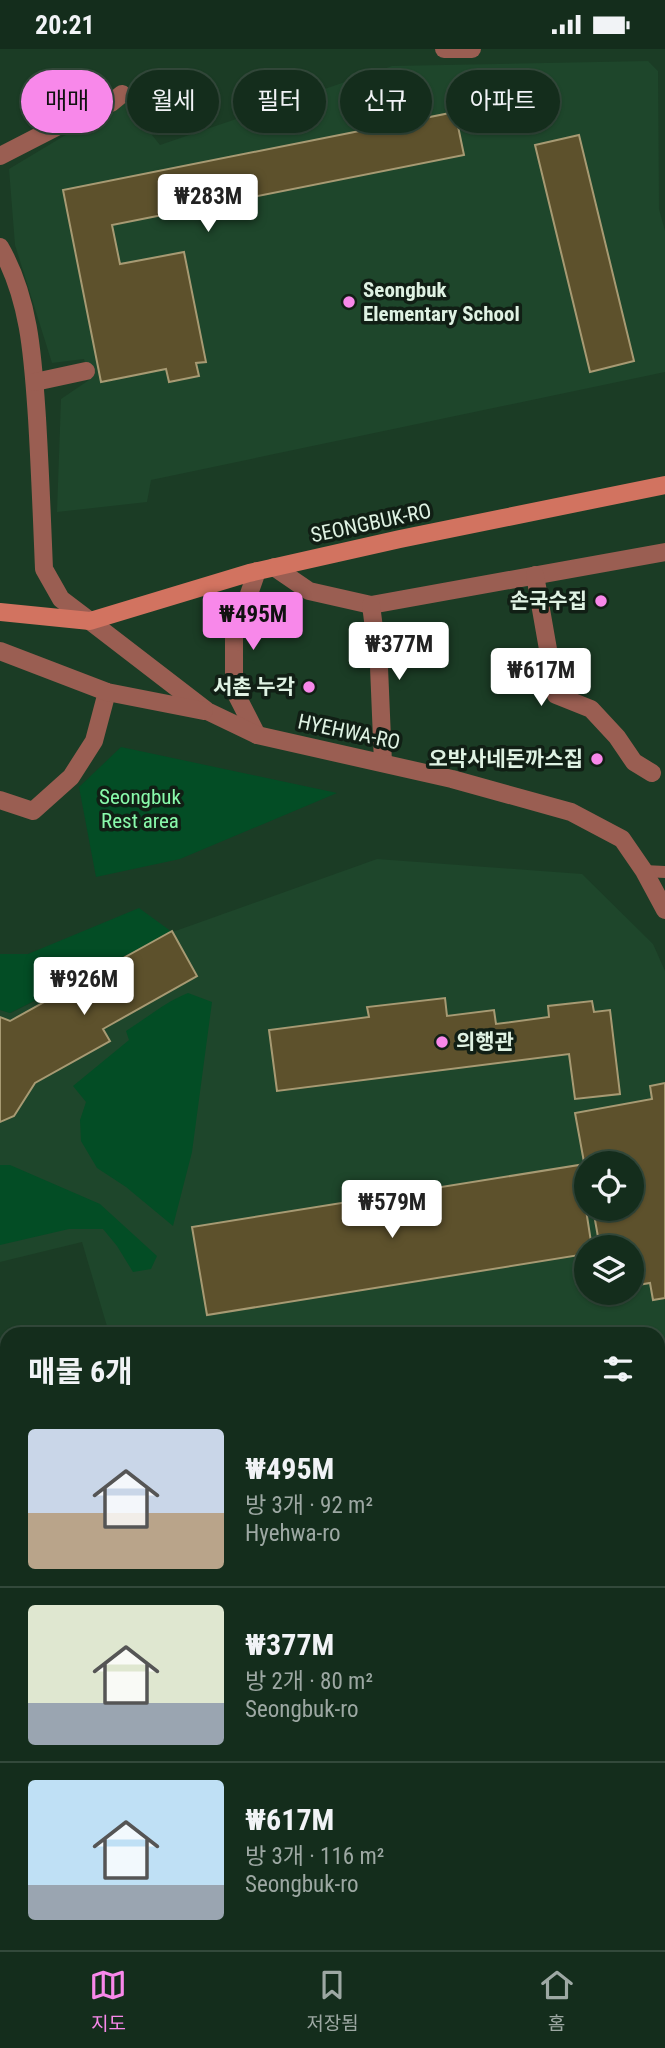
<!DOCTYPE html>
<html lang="ko">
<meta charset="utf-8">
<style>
:root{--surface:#142d1c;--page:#213929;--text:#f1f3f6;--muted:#9da8a3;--line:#33493b;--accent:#f888ea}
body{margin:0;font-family:"Roboto Condensed","Noto Sans KR",sans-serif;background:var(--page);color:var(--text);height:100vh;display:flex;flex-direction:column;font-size:26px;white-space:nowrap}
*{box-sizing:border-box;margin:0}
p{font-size:23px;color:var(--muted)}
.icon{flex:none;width:38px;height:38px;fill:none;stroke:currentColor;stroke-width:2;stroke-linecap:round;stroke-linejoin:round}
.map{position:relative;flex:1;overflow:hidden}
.details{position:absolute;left:0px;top:1278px;width:665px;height:625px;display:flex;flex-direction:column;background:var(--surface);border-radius:21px 21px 0 0;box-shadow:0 2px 5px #0004,0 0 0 2px var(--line)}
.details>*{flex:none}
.hud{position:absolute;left:21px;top:21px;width:623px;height:63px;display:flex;gap:14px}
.tools{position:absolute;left:574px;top:1102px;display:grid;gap:14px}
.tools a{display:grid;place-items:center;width:70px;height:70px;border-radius:50%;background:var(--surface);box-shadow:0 2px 5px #0004,0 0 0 2px var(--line);font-size:35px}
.price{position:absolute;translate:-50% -60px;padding:0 16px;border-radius:7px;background:#fff;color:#222;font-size:23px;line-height:46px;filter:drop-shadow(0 2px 4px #0008)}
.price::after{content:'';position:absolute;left:50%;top:42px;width:21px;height:16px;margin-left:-10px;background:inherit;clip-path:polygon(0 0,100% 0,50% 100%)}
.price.active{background:var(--accent);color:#111}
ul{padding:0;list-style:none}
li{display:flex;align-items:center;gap:21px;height:175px;padding:0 28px}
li+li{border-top:2px solid var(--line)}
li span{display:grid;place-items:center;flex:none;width:196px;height:140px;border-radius:7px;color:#555}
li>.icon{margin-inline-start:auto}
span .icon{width:84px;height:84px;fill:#fffc;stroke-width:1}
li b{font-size:30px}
h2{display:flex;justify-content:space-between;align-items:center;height:84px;padding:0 28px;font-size:30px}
.chip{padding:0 24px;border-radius:32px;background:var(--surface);box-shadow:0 2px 5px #0004,0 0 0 2px var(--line);font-size:24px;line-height:63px}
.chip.active{background:var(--accent);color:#111}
.status{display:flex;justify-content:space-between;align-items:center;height:49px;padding:0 35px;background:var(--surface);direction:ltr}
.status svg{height:19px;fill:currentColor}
.menu{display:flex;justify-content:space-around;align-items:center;height:98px;border-top:2px solid var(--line);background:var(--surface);font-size:19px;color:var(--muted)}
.menu a{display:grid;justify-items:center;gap:4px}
.menu .active{color:var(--accent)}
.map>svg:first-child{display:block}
.built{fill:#1e462b;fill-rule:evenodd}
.green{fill:#034d25}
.building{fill:#5d512c;stroke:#a79a73;stroke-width:2}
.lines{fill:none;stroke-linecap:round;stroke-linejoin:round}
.service{stroke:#9a5e52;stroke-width:12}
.minor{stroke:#9a5e52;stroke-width:18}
.tertiary{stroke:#9a5e52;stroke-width:18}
.secondary{stroke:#d27360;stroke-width:18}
.poi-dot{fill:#f888ea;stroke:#111f15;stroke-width:2.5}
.labels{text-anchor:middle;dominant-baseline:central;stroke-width:7;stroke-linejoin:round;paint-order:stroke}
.poi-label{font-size:21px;font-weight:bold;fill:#dff2e3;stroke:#111f15;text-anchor:end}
.street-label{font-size:21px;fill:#dff2e3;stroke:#111f15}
.park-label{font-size:21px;fill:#89faab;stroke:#111f15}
</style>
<div class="status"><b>20:21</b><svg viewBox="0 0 49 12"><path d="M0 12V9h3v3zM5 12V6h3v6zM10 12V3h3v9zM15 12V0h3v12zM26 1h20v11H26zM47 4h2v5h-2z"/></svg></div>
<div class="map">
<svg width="665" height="1901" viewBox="0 0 665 1901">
<rect width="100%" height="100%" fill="#1b3c25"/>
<!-- built -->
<g class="built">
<polygon points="648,12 658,22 659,160 665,182 665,323 151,431 147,453 57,463 61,350 89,331 84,310 52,314 15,196 9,120 124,51 160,96 392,17"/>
<path d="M 377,810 L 582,825 L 653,895 L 665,922 L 665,1569 L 658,1570 L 658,1284 L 109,1284 L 82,1193 L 0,1213 L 0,961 L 11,964 L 167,885 ZM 586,1115 L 632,1115 L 632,1160 L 586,1160 ZM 586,1199 L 632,1199 L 632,1244 L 586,1244 Z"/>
</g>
<!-- green -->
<g class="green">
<polygon points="121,698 337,744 180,810 96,828 79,738"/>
<polygon points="139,859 172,883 10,964 0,961 0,905 28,905"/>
<path d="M 188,944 L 212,953 L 192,1103 L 173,1177 L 126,1138 L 97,1119 L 81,1092 L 80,1071 L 86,1053 L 73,1037 L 129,991 L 126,982 C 147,969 165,953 188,944 Z"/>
<polygon points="0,1116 10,1116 100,1155 157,1207 151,1220 133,1223 117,1197 103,1180 69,1180 0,1196"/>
</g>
<!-- building -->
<g class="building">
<polygon points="455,63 464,106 112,176 120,215 184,203 206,313 196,314 199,327 169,333 166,320 101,333 63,141"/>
<polygon points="579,86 634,312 590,323 535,96"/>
<polygon points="172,882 197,927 103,980 110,992 35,1034 14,1067 0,1073 0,968 10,972"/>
<polygon points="445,949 447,967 494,961 496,975 549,968 548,957 592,952 594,963 610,961 620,1045 575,1050 569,1005 277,1042 269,981 369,968 367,958"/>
<polygon points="665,1034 665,1249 653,1251 650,1234 632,1237 632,1199 600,1199 593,1160 632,1160 632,1115 586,1115 586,1124 575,1064 652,1050 650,1037"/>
<polygon points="579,1116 592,1199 586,1199 586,1205 207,1266 192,1178"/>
<polygon points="658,1367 661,1367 665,1386 665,1389 658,1391"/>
<polygon points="658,1403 665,1438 665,1510 658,1511"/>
</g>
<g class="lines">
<!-- service -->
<polyline class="service" points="644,822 665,823"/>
<!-- minor -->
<g class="minor">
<polyline points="444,0 472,0"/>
<polyline points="0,107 74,69 111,54 122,45"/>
<path d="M 0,198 C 30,250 33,310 37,369 C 40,419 42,470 44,520 L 61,550 L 90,572"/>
<polyline points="35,333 86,322"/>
<polyline points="274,518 309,542 371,556 665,503"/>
<polyline points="535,526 556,646 591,660 617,688 634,713 652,724"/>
<polyline points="371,556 379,618 383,714"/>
<polyline points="0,751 33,762 71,728 94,692 107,643"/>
<polyline points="0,1327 7,1326"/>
<polyline points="0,1662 7,1663"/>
<polyline points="0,1842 7,1846"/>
<polyline points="63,1895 66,1901"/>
<polyline points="603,1895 604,1901"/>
</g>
<!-- tertiary -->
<g class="tertiary">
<polyline points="257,522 234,588 234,641 257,686"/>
<polyline points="90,572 207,662 257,686 452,730 571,763 622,790 644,822 665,861"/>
<polyline points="0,602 107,643 204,662"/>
<polyline points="438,1895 448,1901"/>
</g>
<!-- secondary -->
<polyline class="secondary" points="0,563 90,572 249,524 400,490 665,436"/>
</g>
<!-- markers -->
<g class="poi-dot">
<circle cx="349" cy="253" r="7"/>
<circle cx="601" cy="552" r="7"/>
<circle cx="309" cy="638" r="7"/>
<circle cx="597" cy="710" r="7"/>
<circle cx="442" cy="993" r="7"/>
</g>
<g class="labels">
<!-- poi labels -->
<g class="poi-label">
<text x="363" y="241" text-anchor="start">Seongbuk<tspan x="363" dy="24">Elementary School</tspan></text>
<text x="587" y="552">손국수집</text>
<text x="295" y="638">서촌 누각</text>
<text x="583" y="710">오박사네돈까스집</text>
<text x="456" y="993" text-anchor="start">의행관</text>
</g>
<!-- street labels -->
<g class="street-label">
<text transform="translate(371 474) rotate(-12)">SEONGBUK-RO</text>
<text transform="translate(349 683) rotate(12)">HYEHWA-RO</text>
</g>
<!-- park labels -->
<g class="park-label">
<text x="140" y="748">Seongbuk<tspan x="140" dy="24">Rest area</tspan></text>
</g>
</g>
</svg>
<div class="tools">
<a><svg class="icon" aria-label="locate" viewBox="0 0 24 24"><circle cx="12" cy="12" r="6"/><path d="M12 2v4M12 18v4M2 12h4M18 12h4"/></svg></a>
<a><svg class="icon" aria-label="layers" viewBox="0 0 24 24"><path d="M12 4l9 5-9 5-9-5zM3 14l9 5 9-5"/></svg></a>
</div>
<b class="price" style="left:208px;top:185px">₩283M</b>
<b class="price active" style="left:253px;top:603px">₩495M</b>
<b class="price" style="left:399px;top:633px">₩377M</b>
<b class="price" style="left:541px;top:659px">₩617M</b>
<b class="price" style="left:84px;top:968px">₩926M</b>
<b class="price" style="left:392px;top:1191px">₩579M</b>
<div class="hud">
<a class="chip active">매매</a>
<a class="chip">월세</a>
<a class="chip">필터</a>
<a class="chip">신규</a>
<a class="chip">아파트</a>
</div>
<section class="details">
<h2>매물 6개<svg class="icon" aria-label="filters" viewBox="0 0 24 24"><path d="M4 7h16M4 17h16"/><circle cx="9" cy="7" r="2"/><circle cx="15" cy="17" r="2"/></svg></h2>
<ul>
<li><span style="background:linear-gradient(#c9d6e8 60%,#b9a48a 0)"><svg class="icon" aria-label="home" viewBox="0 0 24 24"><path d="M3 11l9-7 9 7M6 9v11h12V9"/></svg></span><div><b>₩495M</b><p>방 3개 · 92 m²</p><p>Hyehwa-ro</p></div></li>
<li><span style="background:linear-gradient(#dfe7d0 70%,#9aa5b1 0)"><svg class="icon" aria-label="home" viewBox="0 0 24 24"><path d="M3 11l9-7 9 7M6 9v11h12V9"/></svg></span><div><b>₩377M</b><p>방 2개 · 80 m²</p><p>Seongbuk-ro</p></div></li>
<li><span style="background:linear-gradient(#bfe0f5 75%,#9aa5b1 0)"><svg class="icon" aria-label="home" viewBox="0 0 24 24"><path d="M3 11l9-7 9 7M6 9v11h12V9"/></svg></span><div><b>₩617M</b><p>방 3개 · 116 m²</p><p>Seongbuk-ro</p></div></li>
</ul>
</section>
</div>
<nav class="menu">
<a class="active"><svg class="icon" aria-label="map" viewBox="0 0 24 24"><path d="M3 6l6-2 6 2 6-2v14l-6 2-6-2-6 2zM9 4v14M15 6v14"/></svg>지도</a>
<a><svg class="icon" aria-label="saved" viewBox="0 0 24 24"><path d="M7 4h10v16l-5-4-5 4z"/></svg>저장됨</a>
<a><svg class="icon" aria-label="home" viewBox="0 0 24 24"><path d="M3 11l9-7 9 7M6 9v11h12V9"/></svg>홈</a>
</nav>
